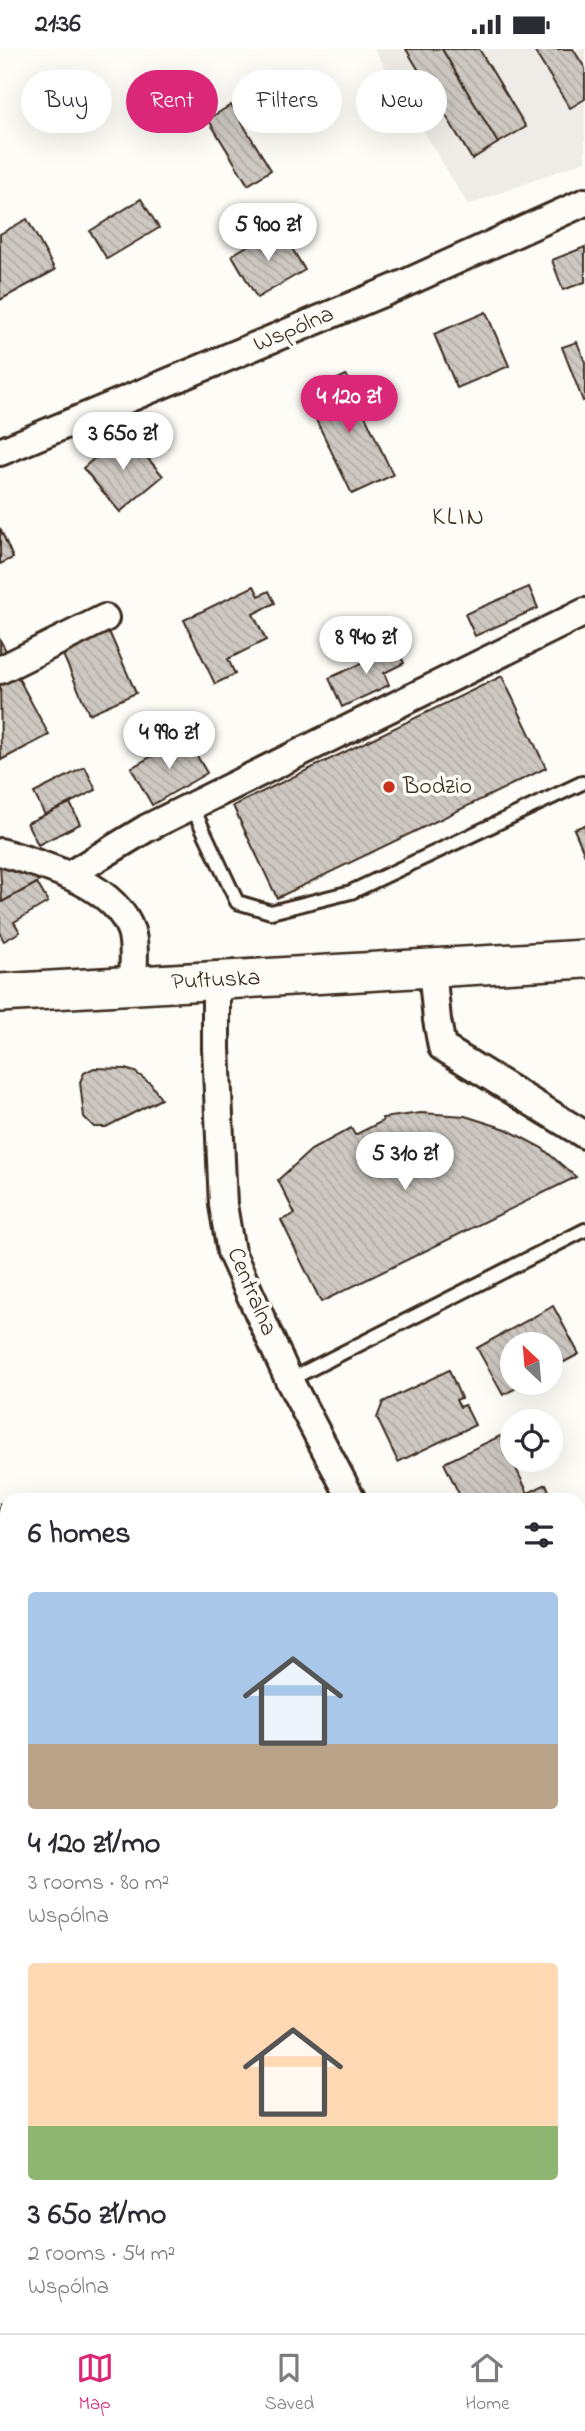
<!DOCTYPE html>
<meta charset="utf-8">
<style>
:root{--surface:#fff;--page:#f7f7f7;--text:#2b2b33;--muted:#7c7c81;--line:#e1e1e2;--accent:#db2777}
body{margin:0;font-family:"Indie Flower",sans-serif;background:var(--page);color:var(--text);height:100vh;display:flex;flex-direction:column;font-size:26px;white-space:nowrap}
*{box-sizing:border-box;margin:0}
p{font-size:23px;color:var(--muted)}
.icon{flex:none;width:38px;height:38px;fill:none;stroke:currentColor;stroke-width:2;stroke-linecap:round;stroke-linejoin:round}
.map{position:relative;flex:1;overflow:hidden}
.side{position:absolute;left:0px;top:1444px;width:586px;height:842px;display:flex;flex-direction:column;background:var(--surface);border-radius:21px 21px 0 0;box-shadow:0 7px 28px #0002}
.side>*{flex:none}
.hud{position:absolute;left:21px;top:21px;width:544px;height:63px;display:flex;gap:14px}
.needle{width:46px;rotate:334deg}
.buttons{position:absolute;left:500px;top:1283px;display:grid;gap:14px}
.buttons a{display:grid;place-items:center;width:63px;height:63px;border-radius:50%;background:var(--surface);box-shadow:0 7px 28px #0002;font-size:35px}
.price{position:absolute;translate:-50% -60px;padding:0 16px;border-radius:24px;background:#fff;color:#222;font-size:23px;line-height:46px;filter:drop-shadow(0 2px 4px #0008)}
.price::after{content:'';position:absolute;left:50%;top:42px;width:21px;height:16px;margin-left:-10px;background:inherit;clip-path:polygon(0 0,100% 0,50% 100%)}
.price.selected{background:var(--accent);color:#fff}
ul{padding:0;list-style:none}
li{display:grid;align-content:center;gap:14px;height:371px;padding:0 28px}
li span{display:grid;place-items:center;height:217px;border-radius:7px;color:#555}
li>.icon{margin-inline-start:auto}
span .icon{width:126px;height:126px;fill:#fffc;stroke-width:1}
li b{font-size:30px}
h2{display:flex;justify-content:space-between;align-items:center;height:84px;padding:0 28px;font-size:30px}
.tag{padding:0 24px;border-radius:32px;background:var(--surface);box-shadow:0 7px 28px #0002;font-size:24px;line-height:63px}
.tag.selected{background:var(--accent);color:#fff}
.status{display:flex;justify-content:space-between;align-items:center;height:49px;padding:0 35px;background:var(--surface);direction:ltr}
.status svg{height:19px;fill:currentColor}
.menu{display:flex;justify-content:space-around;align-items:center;height:98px;border-top:2px solid var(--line);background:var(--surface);font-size:19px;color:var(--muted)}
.menu a{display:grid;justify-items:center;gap:4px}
.menu .selected{color:var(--accent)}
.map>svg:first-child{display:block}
.built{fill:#efece7}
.grass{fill:url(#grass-tufts);stroke:#8e847a;stroke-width:2}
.building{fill:url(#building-back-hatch);stroke:#3b2a1e;stroke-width:2}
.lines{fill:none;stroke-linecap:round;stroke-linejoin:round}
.lane-casing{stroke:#3b2a1e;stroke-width:18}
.street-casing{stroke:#3b2a1e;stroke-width:32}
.secondary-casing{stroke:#3b2a1e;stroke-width:42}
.lane{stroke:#fdfcf7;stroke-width:12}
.street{stroke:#fdfcf7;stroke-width:26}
.secondary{stroke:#fdfcf7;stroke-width:37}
.poi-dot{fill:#c8321e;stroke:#fdfcf7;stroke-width:2.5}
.labels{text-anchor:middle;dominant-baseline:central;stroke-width:7;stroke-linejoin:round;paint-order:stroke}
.street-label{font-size:24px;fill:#3b2a1e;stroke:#fdfcf7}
.poi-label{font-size:24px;fill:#3b2a1e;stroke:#fdfcf7;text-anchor:start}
.neighbourhood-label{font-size:26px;letter-spacing:2px;fill:#3b2a1e;stroke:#fdfcf7}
</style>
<div class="status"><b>21:36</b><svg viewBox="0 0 49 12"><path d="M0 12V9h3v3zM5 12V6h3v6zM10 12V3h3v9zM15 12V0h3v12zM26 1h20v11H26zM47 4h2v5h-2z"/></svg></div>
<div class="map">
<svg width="585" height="2284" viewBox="0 0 585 2284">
<defs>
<pattern id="grass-tufts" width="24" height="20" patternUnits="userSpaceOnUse" patternTransform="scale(1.75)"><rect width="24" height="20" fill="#e1ded7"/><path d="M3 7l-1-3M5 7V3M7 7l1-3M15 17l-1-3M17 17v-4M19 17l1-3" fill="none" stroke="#c2bfb8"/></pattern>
<pattern id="building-back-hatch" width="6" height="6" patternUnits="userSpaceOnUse" patternTransform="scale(1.75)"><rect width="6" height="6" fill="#cdc8c2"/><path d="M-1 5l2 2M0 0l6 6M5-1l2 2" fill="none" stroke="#b1aca6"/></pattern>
</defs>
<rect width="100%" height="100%" fill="#fdfcf7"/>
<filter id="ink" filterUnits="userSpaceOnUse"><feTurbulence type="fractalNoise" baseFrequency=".0143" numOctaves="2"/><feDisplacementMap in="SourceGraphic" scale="14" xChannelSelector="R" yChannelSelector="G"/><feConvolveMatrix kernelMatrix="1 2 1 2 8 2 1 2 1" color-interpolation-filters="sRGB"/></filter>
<g filter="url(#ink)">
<!-- built -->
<polygon class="built" points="374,0 585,0 585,112 468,156"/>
<!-- grass -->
<g class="grass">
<polygon points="0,1806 7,1811 7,1916 0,1910"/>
<polygon points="579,2271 585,2276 585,2284 471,2284 464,2279 579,2278"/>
</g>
<!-- building -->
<g class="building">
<polygon points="406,0 442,0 498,94 472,110"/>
<polygon points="442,0 479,0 526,78 498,94"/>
<polygon points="533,0 573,0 585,19 585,50 570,59"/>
<polygon points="231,56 271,121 248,136 208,70"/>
<polygon points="141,150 159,179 107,210 90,182"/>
<polygon points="27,170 55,221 0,251 0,185"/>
<polygon points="279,178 305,221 257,249 232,206"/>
<polygon points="585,198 585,233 563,241 552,211"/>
<polygon points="486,263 509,317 457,339 434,285"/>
<polygon points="577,293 585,313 585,351 583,352 562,298"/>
<polygon points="346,326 393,426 352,445 304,346"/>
<polygon points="125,383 163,427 120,463 83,419"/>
<polygon points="0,479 13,509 0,515"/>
<polygon points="254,537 259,547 269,542 275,554 253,565 266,591 228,610 235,625 215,635 184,571"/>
<polygon points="529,538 538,559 475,587 465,565"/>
<polygon points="107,578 136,644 89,665 60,599"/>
<polygon points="0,591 9,607 0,611"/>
<polygon points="395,595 404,614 384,624 389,636 342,658 329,629 374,609 373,606"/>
<polygon points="13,619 49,686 1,711 0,625"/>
<polygon points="502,627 546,719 277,849 233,757"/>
<polygon points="186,688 207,724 152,756 131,719"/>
<polygon points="85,718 96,741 45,766 34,744"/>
<polygon points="70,754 80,775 38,796 27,774"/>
<polygon points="585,776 585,806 574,780"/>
<polygon points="0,815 41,828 37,834 2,853"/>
<polygon points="37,834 48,853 14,873 20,883 4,892 0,885 0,854"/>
<polygon points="94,1019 125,1020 135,1023 151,1035 161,1050 106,1078 94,1078 84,1068 80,1033 84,1024"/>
<polygon points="421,1064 465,1067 506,1080 542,1099 576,1128 321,1253 281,1171 295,1165 278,1131 311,1101 351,1079 355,1086 383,1072 382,1069"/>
<polygon points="553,1257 579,1305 551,1320 551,1295 513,1295 513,1334 526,1334 503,1346 477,1299"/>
<polygon points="449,1321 461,1349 456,1351 460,1358 465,1356 475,1376 398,1413 377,1369 383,1353"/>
<polygon points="500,1387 528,1444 514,1451 462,1451 444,1414"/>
<polygon points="546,1435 553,1451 527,1451 526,1445"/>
<polygon points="0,1455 7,1461 7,1562 0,1570"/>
<polygon points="581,1465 585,1473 584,1508 579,1499"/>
<polygon points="585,1819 585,1880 579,1883 579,1822"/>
<polygon points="76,2278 154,2278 150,2284 82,2284"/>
</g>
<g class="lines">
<!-- lane casing -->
<g class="lane-casing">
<g id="lane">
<polyline points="192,757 237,853 271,863 351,843 582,734"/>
<polyline points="289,1331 585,1181"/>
<polyline points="0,1780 7,1786"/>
<polyline points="579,2249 585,2254"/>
</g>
</g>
<!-- street casing -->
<g class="street-casing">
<g id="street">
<polyline points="0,403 397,238 585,153"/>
<polyline points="0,621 105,569"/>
<path d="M 0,803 C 43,816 114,834 131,882 C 136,898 133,920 133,937"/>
<polyline points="71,825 147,779 585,563"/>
<polyline points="432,920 437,971 442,998 585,1086"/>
<polyline points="216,932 216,999 223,1156 231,1203 289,1331 352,1451"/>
<polyline points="579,1587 585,1584"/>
<polyline points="579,1977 585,1982"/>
<polyline points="0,2188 7,2180"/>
</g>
</g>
<!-- secondary casing -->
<g class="secondary-casing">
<g id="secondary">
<polyline points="0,944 585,910"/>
<polyline points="0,1933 7,1938"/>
<polyline points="430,2278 437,2284"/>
</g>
</g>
<!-- lane -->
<use href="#lane" class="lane"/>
<!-- street -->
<use href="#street" class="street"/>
<!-- secondary -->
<use href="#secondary" class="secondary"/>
</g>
</g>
<!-- markers -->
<circle class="poi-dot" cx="389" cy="738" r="7"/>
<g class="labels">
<!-- street labels -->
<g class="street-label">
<text transform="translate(294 281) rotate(-23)">Wspólna</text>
<text transform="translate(216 932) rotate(-3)">Pułtuska</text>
<text transform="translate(251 1243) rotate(67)">Centralna</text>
</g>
<!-- poi labels -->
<g class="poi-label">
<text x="403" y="738">Bodzio</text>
</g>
<!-- neighbourhood labels -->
<g class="neighbourhood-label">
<text x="459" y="469">KLIN</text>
</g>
</g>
</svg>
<div class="buttons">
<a><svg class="needle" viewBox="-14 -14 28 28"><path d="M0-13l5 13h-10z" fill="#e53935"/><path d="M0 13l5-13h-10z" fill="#7c7c81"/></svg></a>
<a><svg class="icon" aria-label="locate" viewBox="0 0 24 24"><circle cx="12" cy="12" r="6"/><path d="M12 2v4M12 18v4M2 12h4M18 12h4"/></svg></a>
</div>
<b class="price" style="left:268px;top:214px">5 900 zł</b>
<b class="price selected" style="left:349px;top:386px">4 120 zł</b>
<b class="price" style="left:123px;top:423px">3 650 zł</b>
<b class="price" style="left:366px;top:627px">8 940 zł</b>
<b class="price" style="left:169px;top:722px">4 990 zł</b>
<b class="price" style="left:405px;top:1143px">5 310 zł</b>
<div class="hud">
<a class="tag">Buy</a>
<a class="tag selected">Rent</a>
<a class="tag">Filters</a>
<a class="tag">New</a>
</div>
<section class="side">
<h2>6 homes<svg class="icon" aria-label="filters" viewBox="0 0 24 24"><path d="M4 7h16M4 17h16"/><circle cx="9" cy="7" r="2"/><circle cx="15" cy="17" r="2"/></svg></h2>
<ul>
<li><span style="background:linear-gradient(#a9c7e8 70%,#b9a48a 0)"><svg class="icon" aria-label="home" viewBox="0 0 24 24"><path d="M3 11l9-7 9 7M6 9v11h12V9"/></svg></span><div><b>4 120 zł/mo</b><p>3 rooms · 80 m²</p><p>Wspólna</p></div></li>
<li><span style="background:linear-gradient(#ffd9b3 75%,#8fb573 0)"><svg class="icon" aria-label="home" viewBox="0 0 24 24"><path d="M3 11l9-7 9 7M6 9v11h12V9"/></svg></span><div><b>3 650 zł/mo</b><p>2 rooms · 54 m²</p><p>Wspólna</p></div></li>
</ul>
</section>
</div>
<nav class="menu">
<a class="selected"><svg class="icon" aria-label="map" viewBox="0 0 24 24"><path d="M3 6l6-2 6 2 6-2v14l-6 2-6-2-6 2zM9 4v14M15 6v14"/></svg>Map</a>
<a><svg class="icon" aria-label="saved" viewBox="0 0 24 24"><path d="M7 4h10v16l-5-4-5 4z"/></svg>Saved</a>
<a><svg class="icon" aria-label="home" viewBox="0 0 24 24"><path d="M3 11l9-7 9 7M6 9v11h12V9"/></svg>Home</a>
</nav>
